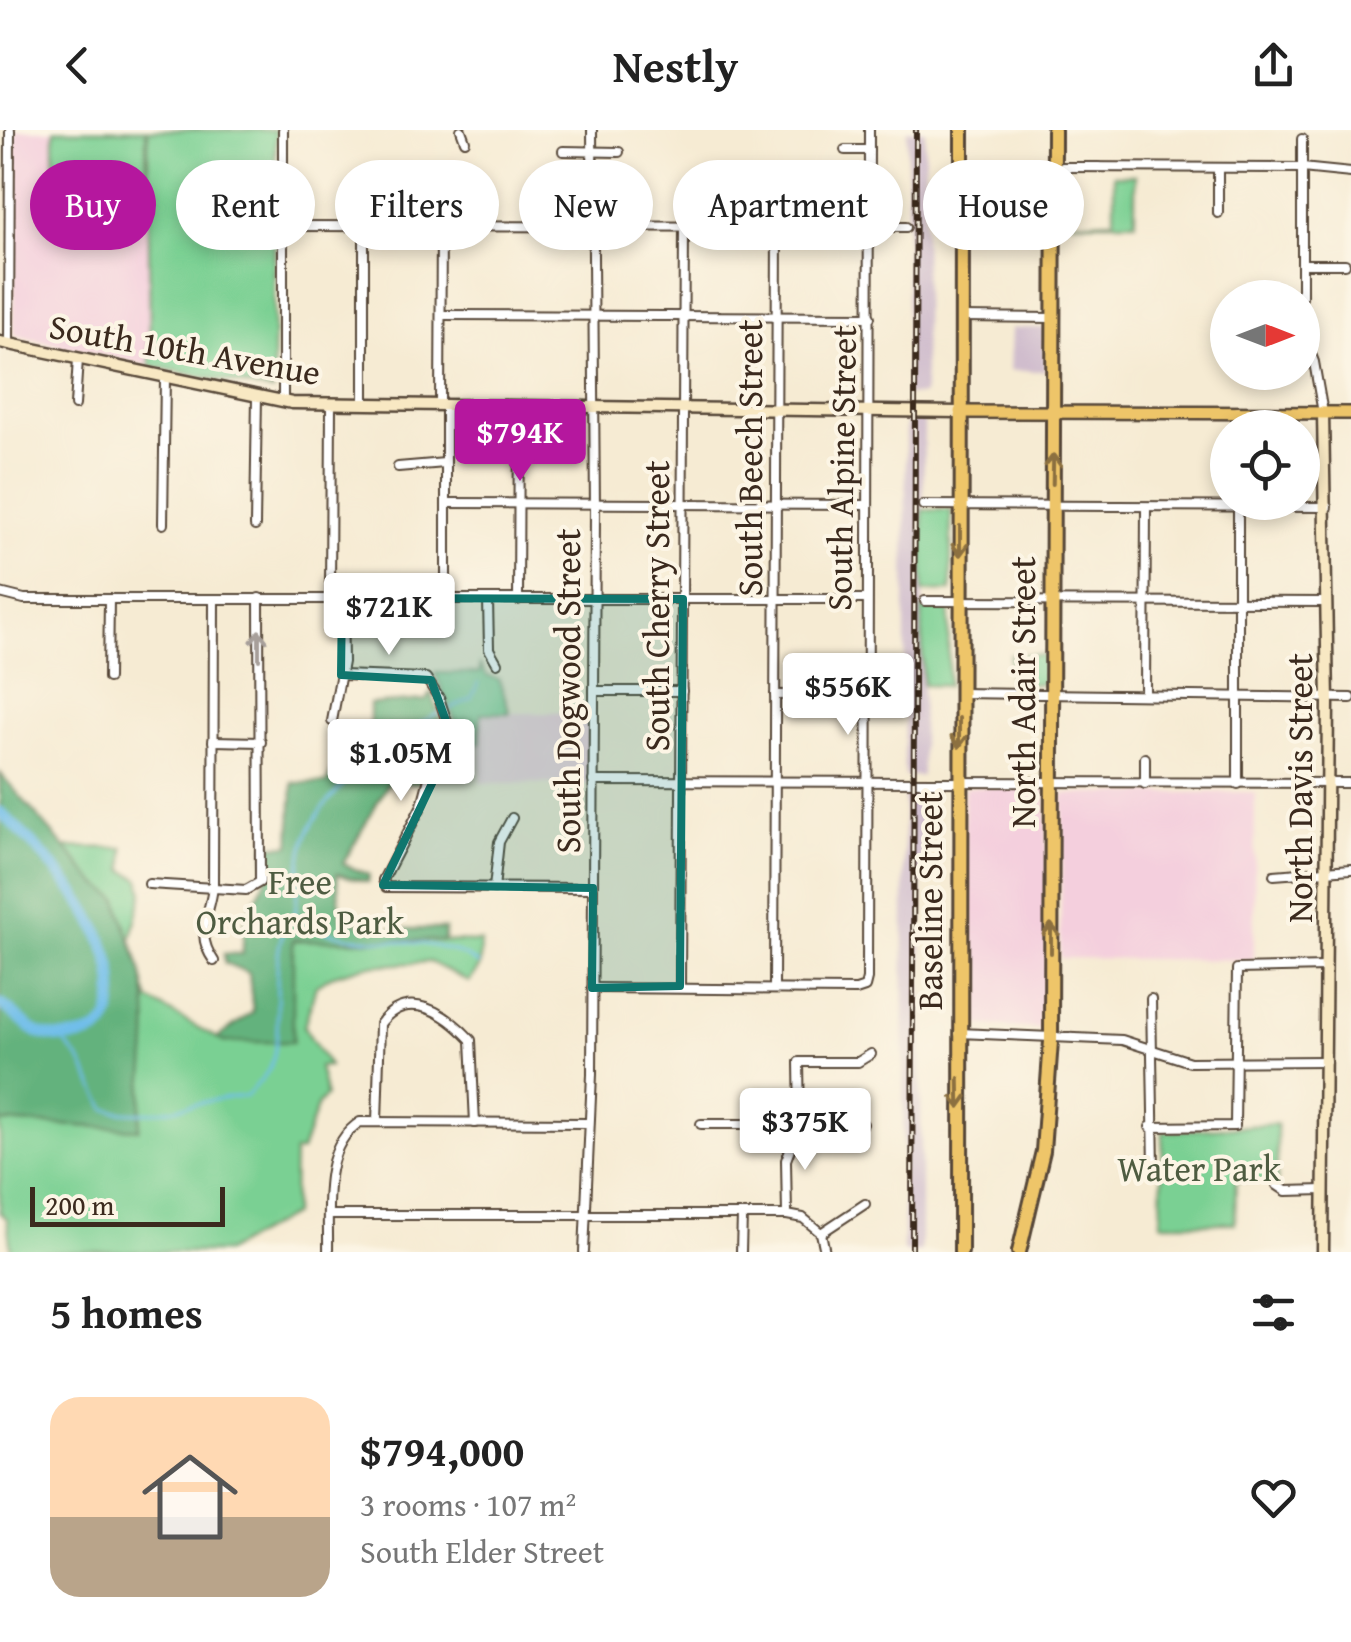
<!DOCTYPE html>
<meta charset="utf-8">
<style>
:root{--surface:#fff;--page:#f2f2f2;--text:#222;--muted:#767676;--accent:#b5179e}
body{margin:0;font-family:"Gentium Book Plus",serif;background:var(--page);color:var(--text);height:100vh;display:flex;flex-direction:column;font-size:38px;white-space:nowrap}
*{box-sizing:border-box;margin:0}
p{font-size:32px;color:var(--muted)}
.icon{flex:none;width:55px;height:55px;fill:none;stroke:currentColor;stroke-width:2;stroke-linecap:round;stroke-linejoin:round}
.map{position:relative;height:1122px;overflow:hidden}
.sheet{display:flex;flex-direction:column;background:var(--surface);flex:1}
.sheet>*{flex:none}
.banner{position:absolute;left:30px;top:30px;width:1292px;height:90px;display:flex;gap:20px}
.needle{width:65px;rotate:90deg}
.tools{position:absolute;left:1210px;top:150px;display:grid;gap:20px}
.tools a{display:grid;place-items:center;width:110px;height:110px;border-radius:50%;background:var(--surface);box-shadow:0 5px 15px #0003;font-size:50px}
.scale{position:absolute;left:30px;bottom:25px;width:195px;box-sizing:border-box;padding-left:10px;border:5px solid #3b2a1e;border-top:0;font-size:28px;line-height:35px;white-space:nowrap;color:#3b2a1e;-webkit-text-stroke:8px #fcf5e5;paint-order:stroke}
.price{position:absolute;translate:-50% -85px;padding:0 22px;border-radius:10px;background:#fff;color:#222;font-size:32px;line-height:65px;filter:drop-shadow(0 2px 5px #0008)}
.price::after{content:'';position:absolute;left:50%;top:60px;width:30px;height:22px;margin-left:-15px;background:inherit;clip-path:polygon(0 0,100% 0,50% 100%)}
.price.active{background:var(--accent);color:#fff}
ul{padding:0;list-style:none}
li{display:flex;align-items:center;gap:30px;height:250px;padding:0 50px}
li span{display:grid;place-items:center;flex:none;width:280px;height:200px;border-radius:30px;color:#555}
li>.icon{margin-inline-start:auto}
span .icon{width:120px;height:120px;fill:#fffc;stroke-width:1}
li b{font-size:42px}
h2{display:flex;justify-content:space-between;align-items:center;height:120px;padding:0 50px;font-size:42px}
.pill{padding:0 35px;border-radius:45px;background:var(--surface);box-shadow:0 5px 15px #0003;font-size:35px;line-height:90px}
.pill.active{background:var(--accent);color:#fff}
header{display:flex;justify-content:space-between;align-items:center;height:130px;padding:0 50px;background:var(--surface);font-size:45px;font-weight:600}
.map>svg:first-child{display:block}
.built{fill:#f4cfdd}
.industrial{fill:#d0bdcd}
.green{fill:#7ad093;stroke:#5a7d58;stroke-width:2.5}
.forest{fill:#63b27d;stroke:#4f6e4e;stroke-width:2.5}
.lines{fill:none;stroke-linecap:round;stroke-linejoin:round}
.stream{stroke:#70beea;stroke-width:2.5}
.river{stroke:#70beea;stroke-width:11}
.street-casing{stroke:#574739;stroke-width:12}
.secondary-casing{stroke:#574739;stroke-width:15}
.primary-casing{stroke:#574739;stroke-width:16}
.highway-casing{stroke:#574739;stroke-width:18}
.street{stroke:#fff;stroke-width:8}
.secondary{stroke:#f8e8c3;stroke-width:10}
.primary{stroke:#eec569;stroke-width:11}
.highway{stroke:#eec569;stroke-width:12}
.rail-casing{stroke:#3b2a1e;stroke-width:6}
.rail{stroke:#fcf5e5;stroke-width:2.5;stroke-dasharray:8;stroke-linecap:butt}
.oneway{stroke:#8c7040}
.oneway2{stroke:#a79f9a}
.marked{fill:#0f766e;fill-opacity:0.2;stroke:#0f766e;stroke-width:8;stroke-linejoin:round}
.labels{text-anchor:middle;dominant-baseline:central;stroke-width:8;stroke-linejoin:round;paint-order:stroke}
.street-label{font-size:35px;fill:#3b2a1e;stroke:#fcf5e5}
.park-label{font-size:35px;fill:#4e5c41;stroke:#fcf5e5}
</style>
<header><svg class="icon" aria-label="back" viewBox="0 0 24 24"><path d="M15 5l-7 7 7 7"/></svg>Nestly<svg class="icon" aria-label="share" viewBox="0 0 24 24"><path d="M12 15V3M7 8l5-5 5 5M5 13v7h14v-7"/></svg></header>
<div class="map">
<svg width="1351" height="1122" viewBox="0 0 1351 1122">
<rect width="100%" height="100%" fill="#fcf5e5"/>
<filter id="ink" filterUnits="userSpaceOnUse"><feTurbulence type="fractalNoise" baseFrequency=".01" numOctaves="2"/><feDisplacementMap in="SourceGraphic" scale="20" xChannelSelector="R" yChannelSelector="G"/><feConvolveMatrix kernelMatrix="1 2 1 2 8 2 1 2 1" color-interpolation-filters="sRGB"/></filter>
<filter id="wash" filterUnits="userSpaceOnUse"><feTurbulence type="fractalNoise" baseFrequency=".0048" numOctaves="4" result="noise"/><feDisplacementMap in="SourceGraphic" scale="40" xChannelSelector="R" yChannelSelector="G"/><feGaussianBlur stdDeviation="2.25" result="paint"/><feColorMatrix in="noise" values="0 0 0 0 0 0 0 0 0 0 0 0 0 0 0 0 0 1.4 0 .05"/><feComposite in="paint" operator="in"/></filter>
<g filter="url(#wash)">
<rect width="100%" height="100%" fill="#f6ebd3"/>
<!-- built -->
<g class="built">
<polygon points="15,0 148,0 150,236 14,205"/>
<polygon points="480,583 590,583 590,654 480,653"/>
<polygon points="968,657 1046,658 1047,891 1043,899 967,895 964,660"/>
<polygon points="1255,662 1254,830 1060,828 1063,664"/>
</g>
<!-- industrial -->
<g class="industrial">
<polygon points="907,0 925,0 924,265 906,265"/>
<polygon points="1011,198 1045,198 1045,241 1010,241"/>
<polygon points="906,288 924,288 922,646 904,646"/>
<polygon points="904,660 922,660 921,1122 903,1122"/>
</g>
<!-- green -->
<g class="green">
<polygon points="54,0 146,0 146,43 54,45"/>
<polygon points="148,0 276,0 273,261 150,236"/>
<polygon points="1114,45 1135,45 1135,92 1066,92 1114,90"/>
<polygon points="923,380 951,380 951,461 923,462"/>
<polygon points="922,479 949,479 948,556 923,555"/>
<rect x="1010" y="525" width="34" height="29"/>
<polygon points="480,535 487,546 499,549 510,583 481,583 480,613 460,613 461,605 435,543 480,543"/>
<path d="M 431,562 L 445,613 L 419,653 L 388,653 L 343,734 L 369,745 L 368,752 L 337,744 L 340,789 L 382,799 L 445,799 L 445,811 L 481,812 L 480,836 L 469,852 L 430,832 L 365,836 L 331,846 L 316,856 L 304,897 L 329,936 L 319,937 L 326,966 L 318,974 L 301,1021 L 294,1022 L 293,1084 L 225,1122 L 11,1122 L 7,1089 L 0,1082 L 0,992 L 139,999 L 40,717 L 124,718 L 124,740 L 140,749 L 143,763 L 130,814 L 149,870 L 217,908 L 253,882 L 249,843 L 225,833 L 224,824 L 243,824 C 242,784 252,779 266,749 L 266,716 L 290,715 L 293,653 L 327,653 L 346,608 L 370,595 L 370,574 L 426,570 Z"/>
<polygon points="1277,994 1277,1051 1236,1050 1235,1093 1161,1093 1163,1002"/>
</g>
<!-- forest -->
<g class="forest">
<path d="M 431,562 C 455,623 440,602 419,653 L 388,653 L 343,734 L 369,745 L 368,752 L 337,744 L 341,789 L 382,799 L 445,799 L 444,811 L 293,810 L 293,912 L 224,912 L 217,908 L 253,882 L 249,843 L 225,833 L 224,824 L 243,824 C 242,784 252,779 266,749 L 266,716 L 290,715 L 293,653 L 327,653 L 346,608 L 370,595 L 370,574 L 426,570 Z"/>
<path d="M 0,643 L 95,752 L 118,769 C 125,803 142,830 146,866 C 151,908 142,956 139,999 L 0,992 Z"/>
</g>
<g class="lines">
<!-- stream -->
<g class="stream">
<polyline points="447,580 471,569 478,553"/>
<path d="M 295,785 C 345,826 425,796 478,834"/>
<path d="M 59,906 L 80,930 L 106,979 C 153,992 199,968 246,966 C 254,957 267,946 271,935 C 288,891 262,815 295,784 C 299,758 298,725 309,701 C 327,660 399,603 439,583"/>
</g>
<!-- river -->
<path class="river" d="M 0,682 C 48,727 125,804 112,876 C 110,887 107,895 97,901 C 81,909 53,910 37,902 C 23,895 14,881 0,874"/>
</g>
</g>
<g filter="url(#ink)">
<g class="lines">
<!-- street casing -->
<g class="street-casing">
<g id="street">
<polyline points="283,0 283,271"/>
<polyline points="461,0 465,11"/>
<polyline points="1302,9 1302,168"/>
<polyline points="845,20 869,20"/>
<polyline points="563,21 619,22"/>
<polyline points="1063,37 1302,38 1351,43"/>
<polyline points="1064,37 1098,37"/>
<polyline points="1218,83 1218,38"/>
<polyline points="283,96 906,97"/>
<polyline points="1302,134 1345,134"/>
<polyline points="441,185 870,187"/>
<polyline points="961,187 1054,188"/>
<polyline points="1302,201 1314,232 1323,283"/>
<polyline points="9,214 10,0"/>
<polyline points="364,273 364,96"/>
<polyline points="440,273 441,96"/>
<polyline points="75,275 78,229"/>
<polyline points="1238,281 1238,298"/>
<polyline points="398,337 445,333"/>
<polyline points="446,373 868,375"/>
<polyline points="923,375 1327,377"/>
<polyline points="163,394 165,247"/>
<polyline points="255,396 257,266"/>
<polyline points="0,463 24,469 867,469"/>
<polyline points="330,468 331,273"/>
<path d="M 214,469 L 213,757 C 210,786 194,803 214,831"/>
<polyline points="446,469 446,274"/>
<polyline points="488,470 489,519 497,533"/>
<polyline points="518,470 519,277"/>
<polyline points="925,471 1327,472"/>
<polyline points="341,545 426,548 439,568 453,610 431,641 422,675 383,750 386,757 593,758"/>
<polyline points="108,548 109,469"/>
<polyline points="594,561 682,561"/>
<polyline points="960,563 1351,568"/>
<polyline points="1145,564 1146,377"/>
<polyline points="775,565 867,564"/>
<polyline points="332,591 343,532 342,468"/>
<polyline points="213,611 261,612"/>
<polyline points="593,651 1351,653"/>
<polyline points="1145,654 1145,628"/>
<polyline points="1238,654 1238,374"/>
<polyline points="1274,745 1351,739"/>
<polyline points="149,754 246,760 260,752 259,468"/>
<polyline points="494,758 499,712 512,688"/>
<polyline points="680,856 684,96"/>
<polyline points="592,858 856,860 865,857 867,849 869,0"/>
<polyline points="774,859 777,97"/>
<polyline points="1151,869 1154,1038"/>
<polyline points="959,903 1122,910 1190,932 1326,931"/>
<path d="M 377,992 L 380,894 C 407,857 446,883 471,910 L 475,993"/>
<polyline points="701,994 863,994"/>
<polyline points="1150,997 1235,996 1237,839 1326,837"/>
<polyline points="1277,1055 1286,1061 1324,1060"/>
<polyline points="329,1085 787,1085 803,1088 821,1103"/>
<polyline points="787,1085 786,1030 800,993 799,932 858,932 871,924"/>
<polyline points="821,1103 865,1074"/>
<polyline points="821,1103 825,1122"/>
<path d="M 328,1122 C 329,1081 320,1017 360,992 L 588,993"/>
<polyline points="584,1122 592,944 595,381 592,0"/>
<polyline points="741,1122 742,1085"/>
</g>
</g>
<!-- secondary casing -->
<g class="secondary-casing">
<g id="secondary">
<polyline points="0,212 292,273 960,282"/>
<polyline points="1323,283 1328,573 1323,1122"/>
</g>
</g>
<!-- primary casing -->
<g class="primary-casing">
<polyline id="primary" points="960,282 1351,283"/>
</g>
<!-- highway casing -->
<g class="highway-casing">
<g id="highway">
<polyline points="961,1122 962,0"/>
<polyline points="1019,1122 1043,1021 1051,911 1054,0"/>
</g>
</g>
<!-- street -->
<use href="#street" class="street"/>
<!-- secondary -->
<use href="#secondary" class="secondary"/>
<!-- primary -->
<use href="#primary" class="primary"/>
<!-- highway -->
<use href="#highway" class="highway"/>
<!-- rail casing -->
<g class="rail-casing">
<polyline id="rail" points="912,1122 916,0"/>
</g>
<!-- rail -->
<use href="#rail" class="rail"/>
</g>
<!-- one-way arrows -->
<defs><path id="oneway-shaft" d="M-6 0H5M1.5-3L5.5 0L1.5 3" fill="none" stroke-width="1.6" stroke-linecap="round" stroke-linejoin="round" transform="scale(2.5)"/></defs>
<g class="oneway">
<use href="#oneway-shaft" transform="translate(1053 339) rotate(-89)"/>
<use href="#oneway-shaft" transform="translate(960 411) rotate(90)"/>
<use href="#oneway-shaft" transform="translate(959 603) rotate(90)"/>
<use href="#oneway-shaft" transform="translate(1051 808) rotate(-90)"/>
<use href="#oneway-shaft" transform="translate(959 963) rotate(89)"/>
</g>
<use class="oneway2" href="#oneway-shaft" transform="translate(259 515) rotate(-90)"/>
</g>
<!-- marked area -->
<path class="marked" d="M 342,468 L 683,469 L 680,856 L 592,858 L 593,758 L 383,755 L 453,610 L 431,550 L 341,545 Z"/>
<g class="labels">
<!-- street labels -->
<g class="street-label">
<text transform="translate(185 219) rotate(10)">South 10th Avenue</text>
<text transform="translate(749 328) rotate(-90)">South Beech Street</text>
<text transform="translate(841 338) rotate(-89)">South Alpine Street</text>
<text transform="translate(656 476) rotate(-90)">South Cherry Street</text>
<text transform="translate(567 561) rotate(-90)">South Dogwood Street</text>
<text transform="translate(1022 562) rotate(-90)">North Adair Street</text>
<text transform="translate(1299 658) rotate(-90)">North Davis Street</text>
<text transform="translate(929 771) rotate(-90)">Baseline Street</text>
</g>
<!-- park labels -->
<g class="park-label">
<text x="300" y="751">Free<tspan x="300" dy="40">Orchards Park</tspan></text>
<text x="1199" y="1038">Water Park</text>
</g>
</g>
</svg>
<div class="tools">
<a><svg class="needle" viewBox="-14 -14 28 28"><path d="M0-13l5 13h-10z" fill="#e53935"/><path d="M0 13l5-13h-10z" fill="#767676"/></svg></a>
<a><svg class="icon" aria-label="locate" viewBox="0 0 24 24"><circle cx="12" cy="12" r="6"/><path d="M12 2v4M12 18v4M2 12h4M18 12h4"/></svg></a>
</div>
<div class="scale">200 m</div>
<b class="price active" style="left:520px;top:354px">$794K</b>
<b class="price" style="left:389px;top:528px">$721K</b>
<b class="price" style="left:848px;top:608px">$556K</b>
<b class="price" style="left:401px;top:674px">$1.05M</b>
<b class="price" style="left:805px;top:1043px">$375K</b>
<div class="banner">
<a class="pill active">Buy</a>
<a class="pill">Rent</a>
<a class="pill">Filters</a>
<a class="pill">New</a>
<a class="pill">Apartment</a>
<a class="pill">House</a>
</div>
</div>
<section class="sheet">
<h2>5 homes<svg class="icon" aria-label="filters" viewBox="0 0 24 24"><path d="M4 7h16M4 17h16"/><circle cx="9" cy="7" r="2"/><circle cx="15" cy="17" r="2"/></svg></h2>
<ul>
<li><span style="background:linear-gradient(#ffd9b3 60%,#b9a48a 0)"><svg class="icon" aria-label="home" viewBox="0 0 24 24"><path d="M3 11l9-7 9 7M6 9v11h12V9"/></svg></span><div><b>$794,000</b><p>3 rooms · 107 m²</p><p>South Elder Street</p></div><svg class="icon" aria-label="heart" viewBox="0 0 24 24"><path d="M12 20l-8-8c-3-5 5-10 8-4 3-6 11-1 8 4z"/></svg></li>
</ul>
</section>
